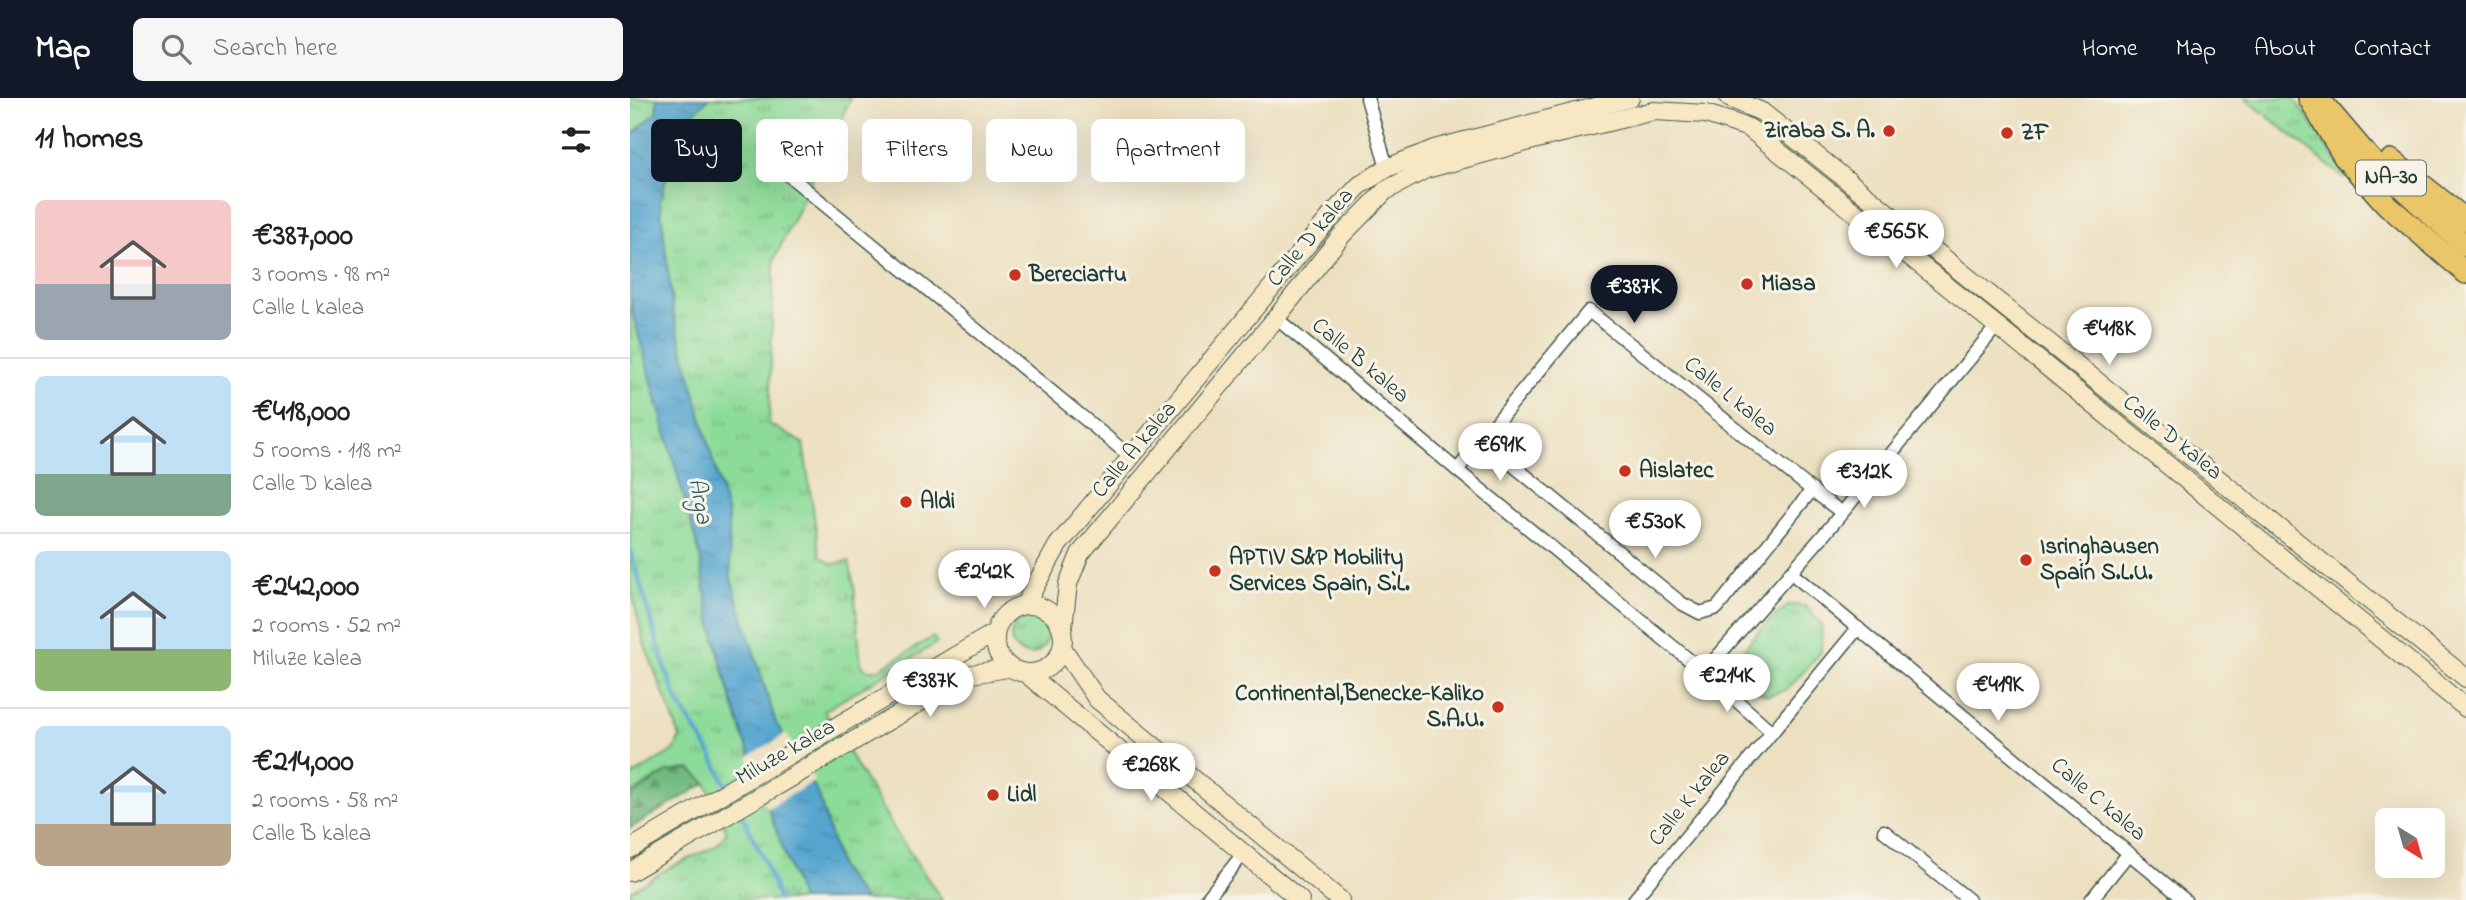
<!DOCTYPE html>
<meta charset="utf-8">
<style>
:root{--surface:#fff;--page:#f6f6f6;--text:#222;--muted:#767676;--line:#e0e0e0;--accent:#111827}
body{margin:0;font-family:"Indie Flower",sans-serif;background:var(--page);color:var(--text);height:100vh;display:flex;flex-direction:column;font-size:26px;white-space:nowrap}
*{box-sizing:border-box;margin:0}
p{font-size:23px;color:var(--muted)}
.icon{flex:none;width:38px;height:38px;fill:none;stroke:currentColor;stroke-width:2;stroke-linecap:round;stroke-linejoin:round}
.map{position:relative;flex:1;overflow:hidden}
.sheet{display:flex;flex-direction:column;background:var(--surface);width:630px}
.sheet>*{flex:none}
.banner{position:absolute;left:21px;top:21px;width:665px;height:63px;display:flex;gap:14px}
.needle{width:46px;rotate:143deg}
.controls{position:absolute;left:1745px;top:710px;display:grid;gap:14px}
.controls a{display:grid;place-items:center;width:70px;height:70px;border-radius:10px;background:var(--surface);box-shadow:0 7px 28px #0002;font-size:35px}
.price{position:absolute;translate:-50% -60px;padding:0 16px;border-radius:24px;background:#fff;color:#222;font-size:23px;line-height:46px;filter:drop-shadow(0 2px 4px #0008)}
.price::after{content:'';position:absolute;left:50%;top:42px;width:21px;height:16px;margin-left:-10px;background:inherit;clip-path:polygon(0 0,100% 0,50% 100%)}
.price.current{background:var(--accent);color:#fff}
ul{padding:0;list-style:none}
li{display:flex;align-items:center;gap:21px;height:175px;padding:0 35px}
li+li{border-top:2px solid var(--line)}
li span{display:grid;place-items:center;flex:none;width:196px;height:140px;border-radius:10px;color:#555}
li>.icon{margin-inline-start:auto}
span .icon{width:84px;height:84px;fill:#fffc;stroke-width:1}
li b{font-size:30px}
h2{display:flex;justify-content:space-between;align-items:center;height:84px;padding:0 35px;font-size:30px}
.chip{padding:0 24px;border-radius:10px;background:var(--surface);box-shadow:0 7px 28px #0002;font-size:24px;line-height:63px}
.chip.current{background:var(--accent);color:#fff}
header{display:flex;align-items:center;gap:42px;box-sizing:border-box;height:98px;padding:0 35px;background:var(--accent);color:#fff}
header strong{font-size:33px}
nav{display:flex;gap:38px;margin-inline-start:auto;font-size:24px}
.search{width:490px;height:63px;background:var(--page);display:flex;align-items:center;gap:18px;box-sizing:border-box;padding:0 24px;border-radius:10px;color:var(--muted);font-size:26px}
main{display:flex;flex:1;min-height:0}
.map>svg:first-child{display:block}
.grass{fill:url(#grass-tufts);stroke:#568c66;stroke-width:2}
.forest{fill:url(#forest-firs);stroke:#487c5a;stroke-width:2}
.water{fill:url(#water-ripples);stroke:#3a7182;stroke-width:2}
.pier{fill:#ece0c0}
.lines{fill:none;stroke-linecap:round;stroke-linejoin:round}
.stream{stroke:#54a5cf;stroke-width:4.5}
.street-casing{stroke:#3e5549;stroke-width:15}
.secondary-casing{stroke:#3e5549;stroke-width:20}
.highway-casing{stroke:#3e5549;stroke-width:24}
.street{stroke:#fff;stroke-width:12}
.secondary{stroke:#f7e8c3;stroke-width:18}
.highway{stroke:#ebc669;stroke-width:21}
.poi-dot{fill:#c8321e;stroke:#f7f3e8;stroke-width:2.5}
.labels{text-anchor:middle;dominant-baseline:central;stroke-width:6;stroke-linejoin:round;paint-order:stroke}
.shield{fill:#f7f3e8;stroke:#60746a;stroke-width:2}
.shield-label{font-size:21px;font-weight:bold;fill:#1f3d34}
.poi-label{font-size:23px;font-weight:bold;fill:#1f3d34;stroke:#f7f3e8;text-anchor:start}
.street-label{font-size:23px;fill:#1f3d34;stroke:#f7f3e8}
.water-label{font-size:24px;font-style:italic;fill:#2f5c62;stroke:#f7f3e8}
</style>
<header>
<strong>Map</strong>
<div class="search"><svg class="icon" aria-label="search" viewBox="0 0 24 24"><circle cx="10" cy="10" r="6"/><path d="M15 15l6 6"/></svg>Search here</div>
<nav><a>Home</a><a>Map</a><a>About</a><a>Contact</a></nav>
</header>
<main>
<section class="sheet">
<h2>11 homes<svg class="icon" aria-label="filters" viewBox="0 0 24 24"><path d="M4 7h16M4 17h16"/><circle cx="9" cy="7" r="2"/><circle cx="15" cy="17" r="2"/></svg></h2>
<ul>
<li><span style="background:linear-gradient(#f6c9c9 60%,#9aa5b1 0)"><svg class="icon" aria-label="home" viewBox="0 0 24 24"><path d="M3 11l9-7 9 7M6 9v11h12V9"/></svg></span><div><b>€387,000</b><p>3 rooms · 98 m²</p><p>Calle L kalea</p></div></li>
<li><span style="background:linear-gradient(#bfe0f5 70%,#7fa58c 0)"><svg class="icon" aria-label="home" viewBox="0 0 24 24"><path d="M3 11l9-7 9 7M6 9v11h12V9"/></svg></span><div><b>€418,000</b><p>5 rooms · 118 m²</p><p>Calle D kalea</p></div></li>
<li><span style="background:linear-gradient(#bfe0f5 70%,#8fb573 0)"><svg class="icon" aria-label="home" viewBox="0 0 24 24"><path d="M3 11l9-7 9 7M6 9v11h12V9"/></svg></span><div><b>€242,000</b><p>2 rooms · 52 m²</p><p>Miluze kalea</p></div></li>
<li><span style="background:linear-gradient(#bfe0f5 70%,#b9a48a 0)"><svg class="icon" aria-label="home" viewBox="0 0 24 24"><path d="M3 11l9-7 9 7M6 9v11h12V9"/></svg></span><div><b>€214,000</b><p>2 rooms · 58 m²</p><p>Calle B kalea</p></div></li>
</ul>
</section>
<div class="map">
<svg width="1836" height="802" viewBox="0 0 1836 802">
<defs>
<pattern id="grass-tufts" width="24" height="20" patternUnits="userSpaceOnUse" patternTransform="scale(1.75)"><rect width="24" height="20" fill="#8ddb98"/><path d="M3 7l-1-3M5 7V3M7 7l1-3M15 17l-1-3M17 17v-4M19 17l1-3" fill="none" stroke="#73b37d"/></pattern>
<pattern id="forest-firs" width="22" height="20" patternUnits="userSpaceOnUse" patternTransform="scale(1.75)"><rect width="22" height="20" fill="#72bb80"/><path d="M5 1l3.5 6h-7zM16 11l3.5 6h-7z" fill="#5d996a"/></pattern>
<pattern id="water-ripples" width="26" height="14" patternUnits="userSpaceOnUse" patternTransform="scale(1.75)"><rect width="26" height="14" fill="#54a5cf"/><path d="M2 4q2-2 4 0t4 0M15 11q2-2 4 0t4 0" fill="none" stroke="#4588a9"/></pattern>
</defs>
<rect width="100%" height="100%" fill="#f7f3e8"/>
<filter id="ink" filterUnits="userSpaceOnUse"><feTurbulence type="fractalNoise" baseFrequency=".0143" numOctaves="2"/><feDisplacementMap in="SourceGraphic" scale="14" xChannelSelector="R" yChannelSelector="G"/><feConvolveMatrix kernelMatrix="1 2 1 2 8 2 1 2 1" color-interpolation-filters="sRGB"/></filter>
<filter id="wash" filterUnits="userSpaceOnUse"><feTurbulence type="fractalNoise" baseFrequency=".00686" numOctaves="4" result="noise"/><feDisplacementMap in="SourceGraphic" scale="28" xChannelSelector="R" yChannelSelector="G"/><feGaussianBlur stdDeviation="1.57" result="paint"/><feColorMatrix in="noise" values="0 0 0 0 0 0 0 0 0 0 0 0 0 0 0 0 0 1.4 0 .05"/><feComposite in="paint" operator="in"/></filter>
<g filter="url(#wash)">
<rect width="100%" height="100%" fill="#ece0c0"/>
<!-- grass -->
<g class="grass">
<polygon points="1,0 28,0 26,15 0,38"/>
<polygon points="79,0 221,0 144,162 139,326 173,345 190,458 202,466 219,463 224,488 231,568 238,572 247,572 303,539 307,545 194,613 266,734 312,802 234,802 210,770 188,695 146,625 101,481 98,418 43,215 30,104 51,27"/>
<polygon points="1615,0 1664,0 1716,78 1714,80"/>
<path d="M 0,196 L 3,217 L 70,458 C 83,572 133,692 171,802 L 0,802 L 0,793 L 39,770 L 86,748 L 97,734 L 76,685 L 60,671 L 37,674 L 0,696 L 0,679 L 44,652 L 50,639 L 14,545 L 0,488 Z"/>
<path d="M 1159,507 L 1175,508 L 1192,527 L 1191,554 L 1158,591 L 1138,598 L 1120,590 C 1115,580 1109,568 1112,557 C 1116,542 1147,516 1159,507 Z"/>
<circle cx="399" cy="538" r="18"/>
</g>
<!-- forest -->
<polygon class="forest" points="60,671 76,685 0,730 0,699 37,674"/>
<!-- water -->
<path class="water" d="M 28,0 L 79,0 L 51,27 L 30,104 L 43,215 L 98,418 L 101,481 L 146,625 L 188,695 L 210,770 L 234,802 L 171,802 C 133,692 83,572 70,457 L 3,217 L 0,196 L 0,38 L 26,15 Z"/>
<!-- pier -->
<polygon class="pier" points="156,636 185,683 136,711 118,659"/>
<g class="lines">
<!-- stream -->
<g class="stream">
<polyline points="0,451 35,570 48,604 81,656 96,687"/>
<polyline points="110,713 134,762 149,802"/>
</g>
</g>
</g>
<g filter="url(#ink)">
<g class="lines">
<!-- street casing -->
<g class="street-casing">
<g id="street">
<polyline points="737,0 757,70"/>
<polyline points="151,71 501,359"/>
<polyline points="646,220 827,372 1074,574 1142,634"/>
<polyline points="851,341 1051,505 1070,515 1087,510 1182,392"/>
<polyline points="827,372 959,213 1182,392 1211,414"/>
<polyline points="1160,474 1555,802"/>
<polyline points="1074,574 1197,433 1367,228"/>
<polyline points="1254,733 1339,802"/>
<polyline points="576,802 613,756"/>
<polyline points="1004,802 1228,530"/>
<polyline points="1461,802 1499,755"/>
</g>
</g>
<!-- secondary casing -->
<g class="secondary-casing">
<g id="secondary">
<polyline points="1099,0 1132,14 1187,58 1836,580"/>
<polyline points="395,506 428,447 705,113 730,87 757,70 804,51 1000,0"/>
<circle cx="399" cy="541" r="34"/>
<polyline points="433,529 438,486 450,456 646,220 711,138 755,93 796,71 907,41 1024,13 1076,16 1119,30 1367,228 1836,610"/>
<polyline points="433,551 467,601 710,802"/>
<polyline points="398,577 670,802"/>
<polyline points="0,751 364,535"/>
<polyline points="0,774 336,577 378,570"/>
</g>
</g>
<!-- highway casing -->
<g class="highway-casing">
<g id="highway">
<polyline points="1679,0 1714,59 1757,107 1836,175"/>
<polyline points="1696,9 1741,62 1836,148"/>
<polyline points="1761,62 1836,122"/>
</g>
</g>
<!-- street -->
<use href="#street" class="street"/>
<!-- secondary -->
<use href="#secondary" class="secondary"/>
<!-- highway -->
<use href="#highway" class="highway"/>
</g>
</g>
<!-- markers -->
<g class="poi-dot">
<circle cx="1259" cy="33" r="7"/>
<circle cx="1377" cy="35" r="7"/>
<circle cx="385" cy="177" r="7"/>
<circle cx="1117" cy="186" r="7"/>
<circle cx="995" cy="373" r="7"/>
<circle cx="276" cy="404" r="7"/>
<circle cx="1396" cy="462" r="7"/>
<circle cx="585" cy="473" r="7"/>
<circle cx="868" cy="609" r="7"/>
<circle cx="363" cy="697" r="7"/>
</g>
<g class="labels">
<!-- shield labels -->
<rect class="shield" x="1726" y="62.5" width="70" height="35" rx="5"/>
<g class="shield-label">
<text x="1761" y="80">NA-30</text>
</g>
<!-- poi labels -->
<g class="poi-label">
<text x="1245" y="33" text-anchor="end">Ziraba S. A.</text>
<text x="1391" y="35">ZF</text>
<text x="399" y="177">Bereciartu</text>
<text x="1131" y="186">Miasa</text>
<text x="1009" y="373">Aislatec</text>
<text x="290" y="404">Aldi</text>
<text x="1410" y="449">Isringhausen<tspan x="1410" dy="26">Spain S.L.U.</tspan></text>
<text x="599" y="460">APTIV S&amp;P Mobility<tspan x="599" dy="26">Services Spain, S.L.</tspan></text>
<text x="854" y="596" text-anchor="end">Continental,Benecke-Kaliko<tspan x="854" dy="26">S.A.U.</tspan></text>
<text x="377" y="697">Lidl</text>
</g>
<!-- street labels -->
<g class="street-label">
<text transform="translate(681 140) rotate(-50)">Calle D kalea</text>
<text transform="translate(730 263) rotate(40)">Calle B kalea</text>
<text transform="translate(1100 299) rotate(39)">Calle L kalea</text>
<text transform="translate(1542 340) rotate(39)">Calle D kalea</text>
<text transform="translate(505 352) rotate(-50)">Calle A kalea</text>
<text transform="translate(156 655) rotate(-30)">Miluze kalea</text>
<text transform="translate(1060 701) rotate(-51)">Calle K kalea</text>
<text transform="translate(1468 702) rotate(40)">Calle C kalea</text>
</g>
<!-- water labels -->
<g class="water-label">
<text transform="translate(69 403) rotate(79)">Arga</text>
</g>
</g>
</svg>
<div class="controls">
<a><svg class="needle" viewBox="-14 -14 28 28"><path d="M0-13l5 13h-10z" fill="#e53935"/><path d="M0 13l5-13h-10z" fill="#767676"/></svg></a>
</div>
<b class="price" style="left:1266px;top:172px">€565K</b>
<b class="price current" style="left:1004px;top:227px">€387K</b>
<b class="price" style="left:1479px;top:269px">€418K</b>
<b class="price" style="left:870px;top:385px">€691K</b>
<b class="price" style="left:1234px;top:412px">€312K</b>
<b class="price" style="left:1025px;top:462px">€530K</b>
<b class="price" style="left:354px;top:512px">€242K</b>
<b class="price" style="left:1097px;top:616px">€214K</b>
<b class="price" style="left:300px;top:621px">€387K</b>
<b class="price" style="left:1368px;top:625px">€419K</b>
<b class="price" style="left:521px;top:705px">€268K</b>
<div class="banner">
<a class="chip current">Buy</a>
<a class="chip">Rent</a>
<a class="chip">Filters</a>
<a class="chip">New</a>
<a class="chip">Apartment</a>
</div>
</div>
</main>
